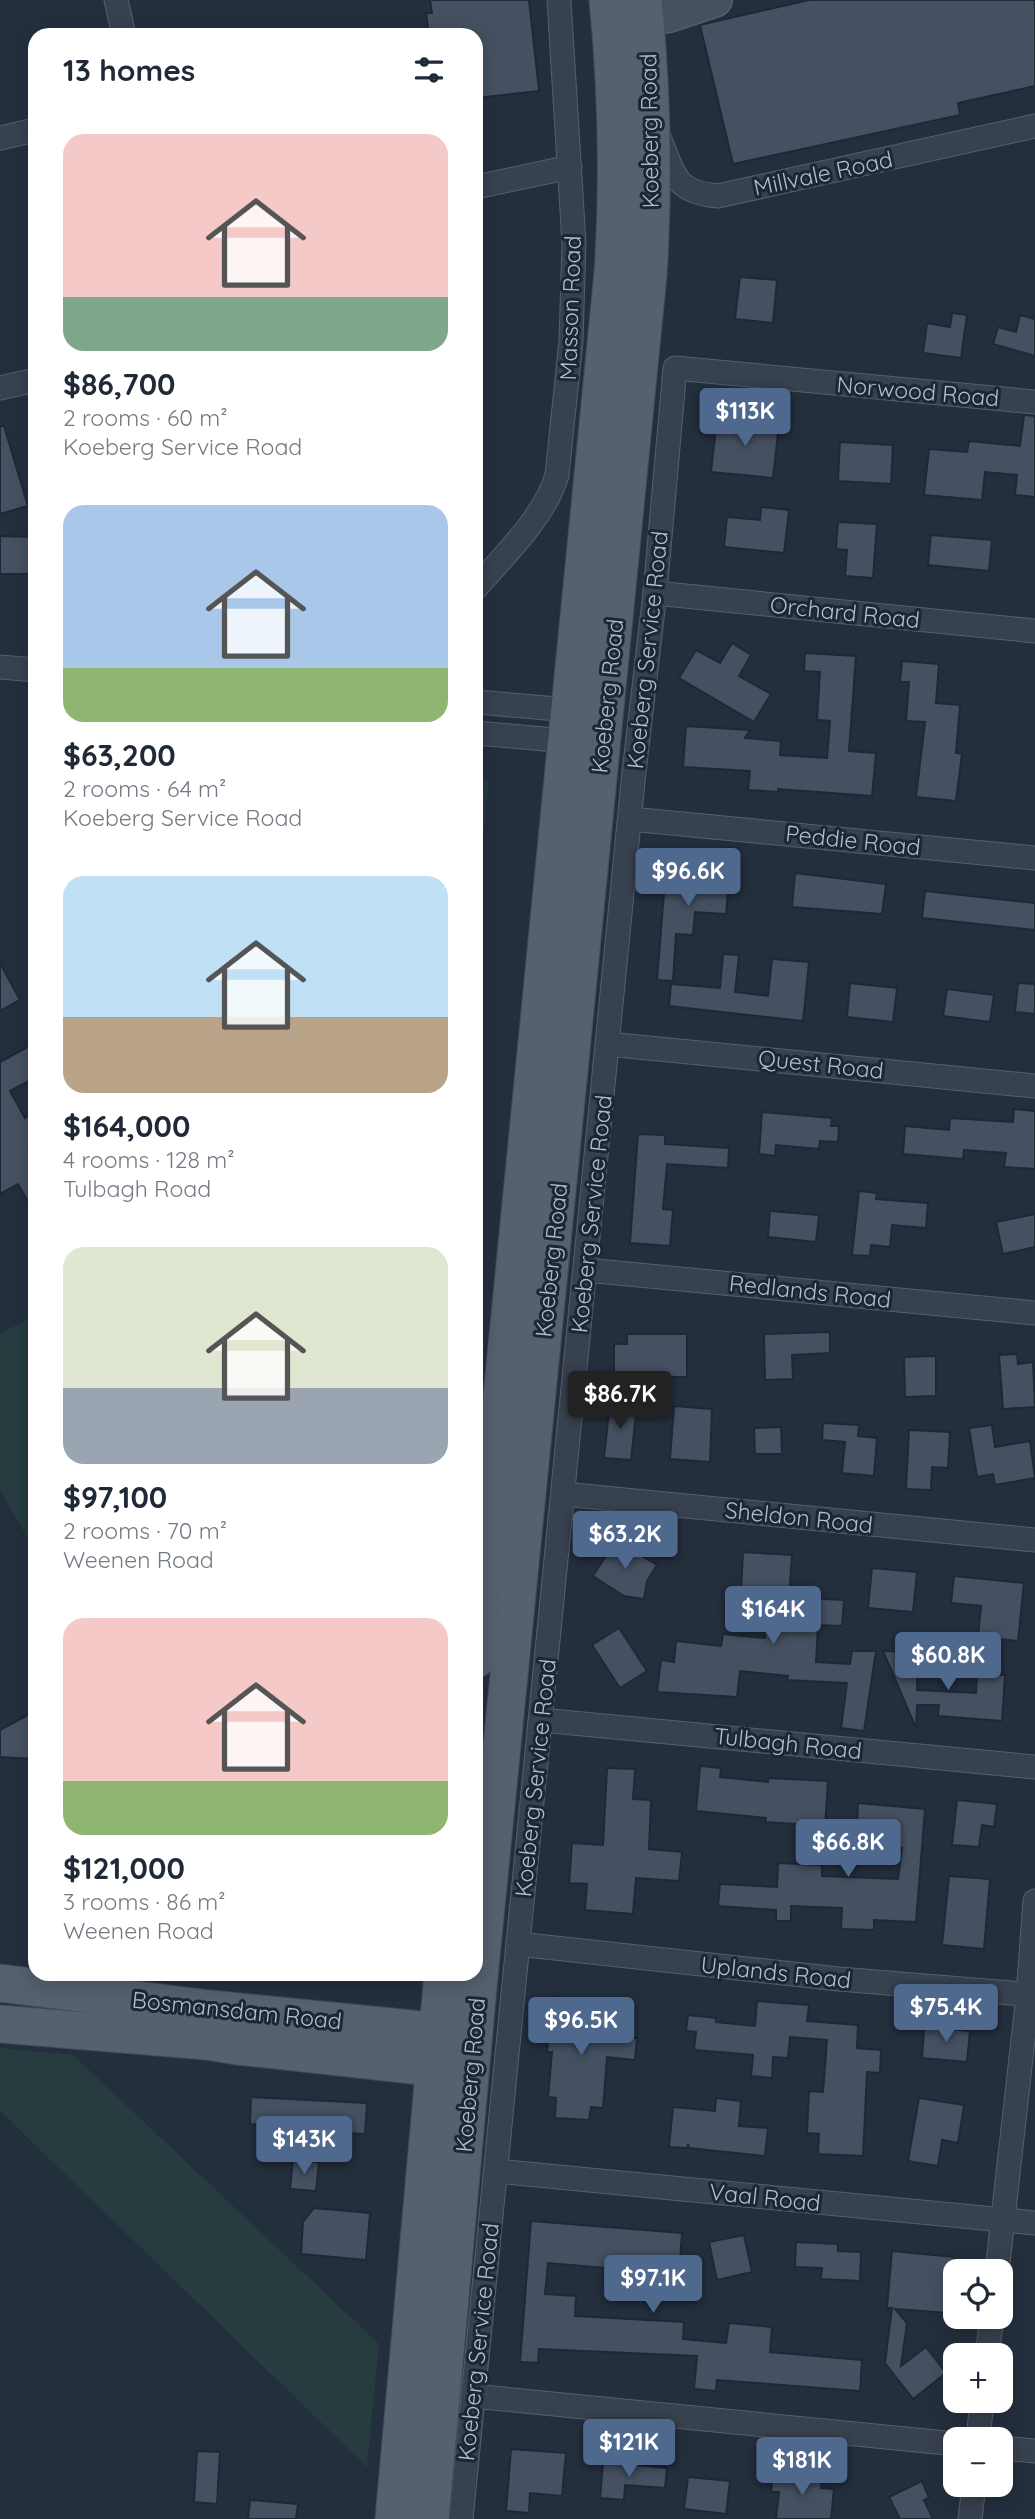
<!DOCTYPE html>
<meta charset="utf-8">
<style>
:root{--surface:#fff;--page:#f2f2f3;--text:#1f2937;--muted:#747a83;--accent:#4f688e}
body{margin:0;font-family:Quicksand,sans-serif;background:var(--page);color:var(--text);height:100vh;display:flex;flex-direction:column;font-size:26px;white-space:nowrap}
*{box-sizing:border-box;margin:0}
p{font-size:23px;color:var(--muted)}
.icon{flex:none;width:38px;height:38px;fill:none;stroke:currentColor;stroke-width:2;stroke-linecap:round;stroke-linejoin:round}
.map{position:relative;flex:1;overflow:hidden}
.drawer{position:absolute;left:28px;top:28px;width:455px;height:1953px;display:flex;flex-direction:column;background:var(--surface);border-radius:21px;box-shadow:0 4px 18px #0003}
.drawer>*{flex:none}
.buttons{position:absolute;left:943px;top:2259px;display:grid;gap:14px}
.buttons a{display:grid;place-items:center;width:70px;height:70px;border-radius:14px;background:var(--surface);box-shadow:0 4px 18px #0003;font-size:35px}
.price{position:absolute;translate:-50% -60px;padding:0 16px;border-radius:7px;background:var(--accent);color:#fff;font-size:23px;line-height:46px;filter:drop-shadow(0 2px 4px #0008)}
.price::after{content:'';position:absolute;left:50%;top:42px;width:21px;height:16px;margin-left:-10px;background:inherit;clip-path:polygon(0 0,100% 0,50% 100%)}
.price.active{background:#222;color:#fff}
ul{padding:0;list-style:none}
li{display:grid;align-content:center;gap:14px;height:371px;padding:0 35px}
li span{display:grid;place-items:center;height:217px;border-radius:21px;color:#555}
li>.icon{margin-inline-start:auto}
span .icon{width:126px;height:126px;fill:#fffc;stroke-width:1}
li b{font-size:30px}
h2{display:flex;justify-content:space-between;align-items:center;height:84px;padding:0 35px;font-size:30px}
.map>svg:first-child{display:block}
.green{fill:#263c3f}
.building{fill:#455162;stroke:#1f2835;stroke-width:2}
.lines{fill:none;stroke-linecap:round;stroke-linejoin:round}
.street-casing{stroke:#565f6c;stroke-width:25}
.secondary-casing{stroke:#565f6c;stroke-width:36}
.primary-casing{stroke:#414a57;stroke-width:39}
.street{stroke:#38414e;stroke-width:23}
.secondary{stroke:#465061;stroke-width:33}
.primary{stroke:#56606e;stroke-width:37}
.labels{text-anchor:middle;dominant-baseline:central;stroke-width:6;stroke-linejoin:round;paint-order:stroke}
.street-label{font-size:23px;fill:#b4bcc9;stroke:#1d2633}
</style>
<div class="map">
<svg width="1035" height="2519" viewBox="0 0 1035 2519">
<rect width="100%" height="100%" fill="#242f3e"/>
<!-- green -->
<g class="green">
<polygon points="476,779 489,780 477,890 476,890"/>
<polygon points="35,1315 35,1552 0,1490 0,1334"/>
<polygon points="0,2048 73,2055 379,2344 367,2467 0,2111"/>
</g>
<!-- building -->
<g class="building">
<polygon points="430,0 529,0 539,91 476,98 476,35 429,35 426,13 432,13"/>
<polygon points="809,0 1035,0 1035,86 958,103 960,115 733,164 700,25"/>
<polygon points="740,277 777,280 773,323 735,319"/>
<polygon points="952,313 967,315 961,358 923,353 927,323 950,327"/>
<polygon points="1020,315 1035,319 1035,356 993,344 998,327 1016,332"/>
<polygon points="1024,415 1035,416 1035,497 1015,495 1017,475 985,472 982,500 924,495 929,449 967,452 969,441 1020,446"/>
<polygon points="717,418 779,424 773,478 711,472"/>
<polygon points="0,426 4,426 28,506 0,514"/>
<polygon points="840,442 893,445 891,484 838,481"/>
<polygon points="761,507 789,510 784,553 724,547 727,517 760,520"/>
<polygon points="838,522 877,524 873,578 845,576 847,550 836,549"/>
<polygon points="931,535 992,540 989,571 928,565"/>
<polygon points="0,536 35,537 35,574 0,574"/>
<polygon points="732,643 751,655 739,676 771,694 754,722 679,678 696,650 720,663"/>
<polygon points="805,653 856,656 849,751 876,753 872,796 778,789 778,792 748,790 750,771 683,767 686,726 750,730 745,738 781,741 780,755 827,758 830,721 817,720 820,672 804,671"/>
<polygon points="902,661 939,664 936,703 960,705 956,753 962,754 956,801 916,797 925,722 906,721 909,682 900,682"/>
<polygon points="666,867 730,871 726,914 695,912 693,935 676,934 673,981 657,980"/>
<polygon points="795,873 886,884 882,914 792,907"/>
<polygon points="925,891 1035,903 1035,930 922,918"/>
<polygon points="723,954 739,955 735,992 768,996 772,959 809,962 803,1021 669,1006 671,984 720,988"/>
<polygon points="0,963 20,1000 0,1011"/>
<polygon points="850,983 897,988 893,1022 847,1017"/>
<polygon points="1018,983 1035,984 1035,1014 1015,1012"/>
<polygon points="947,989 994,995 990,1022 943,1016"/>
<polygon points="35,1043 35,1078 10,1091 25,1118 35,1112 35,1147 29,1150 35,1161 35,1214 18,1184 0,1194 0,1062"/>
<polygon points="1014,1109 1035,1111 1035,1169 1004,1167 1006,1153 964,1150 963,1159 903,1154 905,1126 949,1130 950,1118 1013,1122"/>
<polygon points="762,1112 832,1118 831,1126 839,1126 838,1142 820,1141 819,1149 776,1145 775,1156 759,1154"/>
<polygon points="638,1134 665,1135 665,1144 729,1148 728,1168 667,1164 663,1209 673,1210 670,1246 630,1243"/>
<polygon points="859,1191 877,1193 876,1199 928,1203 926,1228 892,1225 890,1247 871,1245 870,1256 852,1255"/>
<polygon points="770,1211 819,1215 816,1242 768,1237"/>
<polygon points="1035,1214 1035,1247 1003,1254 996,1222"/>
<polygon points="830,1332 830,1353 792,1355 793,1379 765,1380 764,1334"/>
<polygon points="627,1334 687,1334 687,1377 614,1377 614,1344 627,1344"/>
<polygon points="1017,1354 1018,1364 1033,1362 1035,1407 1003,1409 999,1355"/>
<polygon points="936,1356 936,1396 905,1397 904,1357"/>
<polygon points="610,1402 637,1404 631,1460 604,1458"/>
<polygon points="674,1406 712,1409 710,1462 670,1459"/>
<polygon points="823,1423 859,1425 858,1436 877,1438 874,1476 842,1473 845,1442 822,1440"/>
<polygon points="992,1425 995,1447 1030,1441 1035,1478 995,1485 993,1474 977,1477 969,1428"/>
<polygon points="781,1427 782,1454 755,1454 754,1428"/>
<polygon points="909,1430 950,1432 948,1468 932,1467 931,1490 906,1489"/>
<polygon points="616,1540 657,1565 647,1581 644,1599 624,1596 593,1576"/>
<polygon points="743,1552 792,1555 789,1597 844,1600 842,1626 818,1625 816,1662 850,1664 852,1651 876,1651 864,1731 841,1728 847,1683 787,1680 788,1676 740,1671 737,1697 657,1692 661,1660 674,1662 676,1641 721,1646 723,1634 765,1638 769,1591 741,1589"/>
<polygon points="872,1568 917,1572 913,1612 868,1608"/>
<polygon points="954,1576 1024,1583 1018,1641 978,1637 981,1606 951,1603"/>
<polygon points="619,1628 647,1671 620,1688 592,1645"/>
<polygon points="883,1651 918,1652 917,1690 976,1693 977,1674 1005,1675 1002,1721 938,1716 939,1705 917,1705 916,1728"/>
<polygon points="35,1711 35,1759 0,1757 0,1730"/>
<polygon points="700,1766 721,1768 720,1777 768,1782 768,1778 828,1781 825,1826 765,1822 766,1818 696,1811"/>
<polygon points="607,1768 635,1769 633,1799 651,1800 649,1849 682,1852 679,1881 636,1878 633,1914 585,1910 587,1884 569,1883 572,1843 603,1845"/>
<polygon points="957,1800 997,1804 994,1827 982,1825 979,1847 952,1845"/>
<polygon points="858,1803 925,1809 916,1922 874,1920 874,1930 841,1929 842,1908 791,1906 791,1921 776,1921 776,1910 718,1906 720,1884 777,1887 778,1863 822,1865 822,1876 898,1879 902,1848 876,1846 877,1824 857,1823"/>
<polygon points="949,1876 990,1879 984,1949 942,1945"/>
<polygon points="552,1997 596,2001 594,2026 608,2027 607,2035 637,2038 635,2060 607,2057 603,2108 591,2107 589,2120 555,2118 556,2098 548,2097 552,2052 547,2052"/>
<polygon points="757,2001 809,2005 807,2021 858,2025 857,2048 881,2050 880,2073 867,2072 863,2156 818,2154 819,2134 807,2133 809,2091 823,2092 827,2040 790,2037 788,2058 773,2057 772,2078 751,2076 753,2055 694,2050 696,2032 686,2031 688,2015 716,2018 716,2022 755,2026"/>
<polygon points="924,2027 970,2031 967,2062 922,2058"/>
<polygon points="251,2097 367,2103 365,2134 310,2131 310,2127 250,2124"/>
<polygon points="716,2098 741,2101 739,2126 768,2128 765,2156 689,2148 688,2144 687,2148 669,2147 673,2107 715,2111"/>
<polygon points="919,2098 964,2105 958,2143 942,2140 938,2166 908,2161"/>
<polygon points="293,2160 319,2162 316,2191 290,2189"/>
<polygon points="314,2208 370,2213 366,2260 301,2254 303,2222"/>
<polygon points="531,2221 682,2233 679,2274 548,2263 545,2294 576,2296 575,2316 684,2322 683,2339 726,2343 729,2323 772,2327 770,2352 862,2360 860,2391 717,2380 716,2391 694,2389 697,2356 539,2349 538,2363 520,2362"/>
<polygon points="744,2235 752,2272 717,2280 709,2242"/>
<polygon points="796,2242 838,2244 838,2251 861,2252 860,2281 821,2279 822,2268 795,2267"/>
<polygon points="892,2251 954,2257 948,2313 895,2309 907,2323 901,2366 926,2347 946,2373 913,2399 885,2363 892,2308 887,2308"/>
<polygon points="511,2449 566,2453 562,2496 530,2493 529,2513 506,2511"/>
<polygon points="197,2451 220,2452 217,2504 194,2502"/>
<polygon points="603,2462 667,2468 665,2488 625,2485 624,2500 600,2498"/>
<polygon points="773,2472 822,2475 821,2488 834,2489 831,2519 776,2519 779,2492 771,2492"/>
<polygon points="688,2477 730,2481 726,2514 684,2509"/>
<polygon points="922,2481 929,2498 924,2500 933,2519 900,2519 889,2497"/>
<polygon points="250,2500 298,2504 296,2519 248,2519"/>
</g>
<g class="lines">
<!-- street casing -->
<g class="street-casing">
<g id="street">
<polyline points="116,0 124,35"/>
<path d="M 659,137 C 674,173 673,192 718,196 L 1035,126"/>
<polyline points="0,138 35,130"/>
<polyline points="476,187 570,167"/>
<polyline points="0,388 35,380"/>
<path d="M 476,588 C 504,555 545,517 557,475 L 571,341 L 574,243 L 559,0"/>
<polyline points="655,593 1035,631"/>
<polyline points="0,667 35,670"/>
<polyline points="476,702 581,711"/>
<polyline points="476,733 578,742"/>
<polyline points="630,819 1035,858"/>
<polyline points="608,1044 1035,1086"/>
<polyline points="586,1270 1035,1313"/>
<polyline points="563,1494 1035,1540"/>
<polyline points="541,1720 1035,1767"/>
<polyline points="518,1944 839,1979 1035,1995"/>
<polyline points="496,2171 1035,2223"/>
<polyline points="997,2272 1028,1995 1035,1901"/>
<polyline points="987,2356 992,2317"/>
<polyline points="473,2396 956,2444"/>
<polyline points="978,2440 982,2401"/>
<polyline points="1001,2448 1035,2451"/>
<polyline points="461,2519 634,772 655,593 675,368 1035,402"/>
<polyline points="970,2519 974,2485"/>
</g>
</g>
<!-- secondary casing -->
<g class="secondary-casing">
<polyline id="secondary" points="619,24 670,15 715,0"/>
</g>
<!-- primary casing -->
<g class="primary-casing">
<g id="primary">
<path d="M 476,1659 L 613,273 C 619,182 617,91 608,0"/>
<polyline points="0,1983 210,2009 462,2034"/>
<polyline points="0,2024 207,2041 238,2046 458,2070"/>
<polyline points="394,2519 443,1974"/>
<path d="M 430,2519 L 478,1987 L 648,275 C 654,183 652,92 643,0"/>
</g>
</g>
<!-- street -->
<use href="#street" class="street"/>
<!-- secondary -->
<use href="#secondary" class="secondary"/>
<!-- primary -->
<use href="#primary" class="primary"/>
</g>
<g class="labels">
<!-- street labels -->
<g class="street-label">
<text transform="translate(649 131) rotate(-91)">Koeberg Road</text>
<text transform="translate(823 173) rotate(-12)">Millvale Road</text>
<text transform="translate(570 308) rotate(-88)">Masson Road</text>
<text transform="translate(918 391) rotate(5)">Norwood Road</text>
<text transform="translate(845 612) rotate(6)">Orchard Road</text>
<text transform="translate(647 650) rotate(-84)">Koeberg Service Road</text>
<text transform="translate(607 696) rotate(-84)">Koeberg Road</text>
<text transform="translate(853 840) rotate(6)">Peddie Road</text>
<text transform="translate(821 1064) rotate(6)">Quest Road</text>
<text transform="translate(591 1214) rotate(-84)">Koeberg Service Road</text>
<text transform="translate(551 1260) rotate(-84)">Koeberg Road</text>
<text transform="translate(810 1291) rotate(6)">Redlands Road</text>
<text transform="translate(799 1517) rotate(6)">Sheldon Road</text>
<text transform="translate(788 1743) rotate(6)">Tulbagh Road</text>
<text transform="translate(535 1778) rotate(-84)">Koeberg Service Road</text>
<text transform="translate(776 1972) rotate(6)">Uplands Road</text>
<text transform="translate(237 2010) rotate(6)">Bosmansdam Road</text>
<text transform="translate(470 2075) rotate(-85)">Koeberg Road</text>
<text transform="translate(765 2197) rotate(6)">Vaal Road</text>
<text transform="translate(478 2342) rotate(-84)">Koeberg Service Road</text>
</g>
</g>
</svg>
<div class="buttons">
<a><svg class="icon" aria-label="locate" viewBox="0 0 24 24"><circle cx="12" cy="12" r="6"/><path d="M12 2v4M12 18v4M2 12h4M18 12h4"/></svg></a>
<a>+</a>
<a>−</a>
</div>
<b class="price" style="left:745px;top:448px">$113K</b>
<b class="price" style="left:688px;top:908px">$96.6K</b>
<b class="price active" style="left:620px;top:1431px">$86.7K</b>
<b class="price" style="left:625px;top:1571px">$63.2K</b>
<b class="price" style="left:773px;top:1646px">$164K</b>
<b class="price" style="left:948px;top:1692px">$60.8K</b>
<b class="price" style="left:848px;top:1879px">$66.8K</b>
<b class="price" style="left:946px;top:2044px">$75.4K</b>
<b class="price" style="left:581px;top:2057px">$96.5K</b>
<b class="price" style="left:304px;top:2176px">$143K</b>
<b class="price" style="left:653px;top:2315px">$97.1K</b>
<b class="price" style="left:629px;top:2479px">$121K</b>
<b class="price" style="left:802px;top:2497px">$181K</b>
<section class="drawer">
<h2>13 homes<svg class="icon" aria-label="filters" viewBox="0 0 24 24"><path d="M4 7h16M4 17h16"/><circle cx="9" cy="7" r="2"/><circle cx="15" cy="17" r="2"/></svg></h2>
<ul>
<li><span style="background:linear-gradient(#f6c9c9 75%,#7fa58c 0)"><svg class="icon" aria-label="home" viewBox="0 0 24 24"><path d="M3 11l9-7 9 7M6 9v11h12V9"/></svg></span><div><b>$86,700</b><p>2 rooms · 60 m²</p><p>Koeberg Service Road</p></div></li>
<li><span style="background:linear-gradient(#a9c7e8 75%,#8fb573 0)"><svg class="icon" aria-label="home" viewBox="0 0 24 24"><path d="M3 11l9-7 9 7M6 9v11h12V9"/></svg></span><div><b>$63,200</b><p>2 rooms · 64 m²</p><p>Koeberg Service Road</p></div></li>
<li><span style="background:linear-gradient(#bfe0f5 65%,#b9a48a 0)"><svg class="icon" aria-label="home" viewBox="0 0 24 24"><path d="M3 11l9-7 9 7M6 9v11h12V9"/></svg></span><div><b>$164,000</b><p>4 rooms · 128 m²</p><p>Tulbagh Road</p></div></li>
<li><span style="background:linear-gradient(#dfe7d0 65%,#9aa5b1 0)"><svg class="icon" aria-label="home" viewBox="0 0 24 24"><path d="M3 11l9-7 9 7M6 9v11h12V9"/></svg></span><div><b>$97,100</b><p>2 rooms · 70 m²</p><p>Weenen Road</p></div></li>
<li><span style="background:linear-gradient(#f6c9c9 75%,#8fb573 0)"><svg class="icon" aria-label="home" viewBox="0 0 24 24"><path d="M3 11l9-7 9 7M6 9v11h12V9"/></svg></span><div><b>$121,000</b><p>3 rooms · 86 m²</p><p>Weenen Road</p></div></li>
</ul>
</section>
</div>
